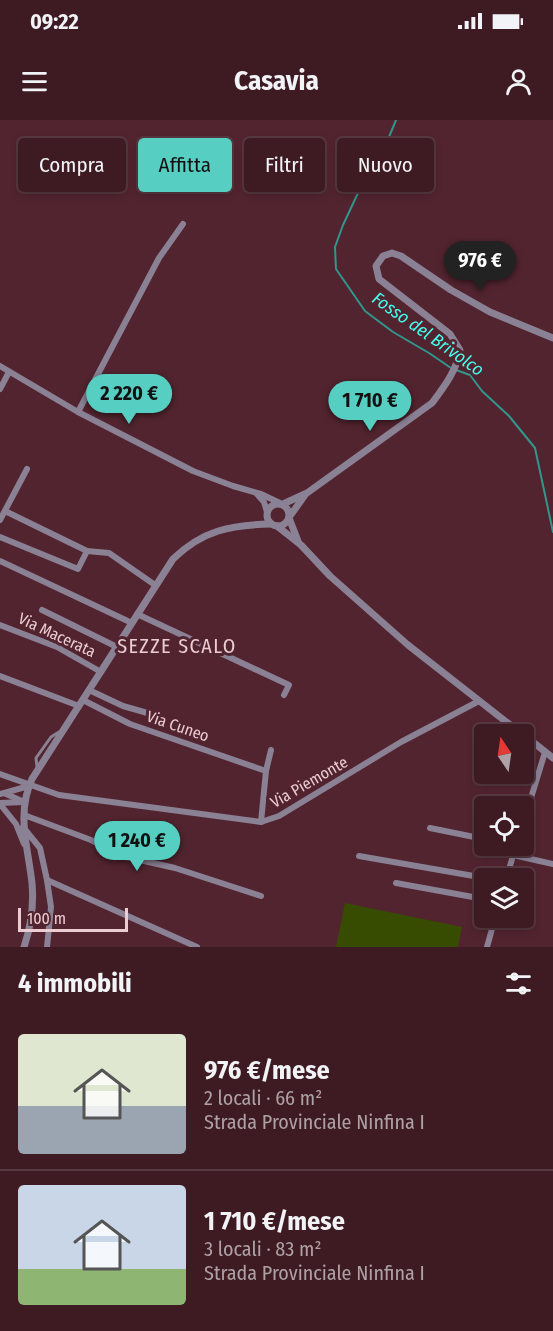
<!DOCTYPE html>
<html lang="it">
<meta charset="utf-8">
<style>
:root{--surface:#3e1b23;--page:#45242b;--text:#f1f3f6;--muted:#ada1a6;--line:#573941;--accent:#57cec2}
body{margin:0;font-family:"Fira Sans Condensed",sans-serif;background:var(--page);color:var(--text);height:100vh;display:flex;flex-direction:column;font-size:22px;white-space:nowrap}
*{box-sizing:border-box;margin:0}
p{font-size:20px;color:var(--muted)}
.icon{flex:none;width:33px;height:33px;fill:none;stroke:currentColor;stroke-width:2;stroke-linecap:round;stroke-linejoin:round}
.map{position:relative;height:827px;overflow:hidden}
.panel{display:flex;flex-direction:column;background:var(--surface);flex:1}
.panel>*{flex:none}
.guide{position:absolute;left:18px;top:18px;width:518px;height:54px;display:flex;gap:12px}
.needle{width:39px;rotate:347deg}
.controls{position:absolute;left:474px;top:604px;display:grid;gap:12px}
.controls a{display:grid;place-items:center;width:60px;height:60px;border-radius:6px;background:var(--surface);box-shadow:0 3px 9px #0003,0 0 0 2px var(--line);font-size:30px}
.scale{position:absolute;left:18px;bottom:15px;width:110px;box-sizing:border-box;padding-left:6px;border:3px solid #eaccd1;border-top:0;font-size:16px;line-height:21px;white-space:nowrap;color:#eaccd1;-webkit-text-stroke:4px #52242f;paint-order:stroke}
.price{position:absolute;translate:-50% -51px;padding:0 14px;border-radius:21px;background:var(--accent);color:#111;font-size:20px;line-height:39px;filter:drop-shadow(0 2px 3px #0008)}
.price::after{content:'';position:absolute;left:50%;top:36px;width:18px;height:14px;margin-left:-9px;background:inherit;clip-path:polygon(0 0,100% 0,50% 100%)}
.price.on{background:#222;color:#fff}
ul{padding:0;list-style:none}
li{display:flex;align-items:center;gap:18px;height:150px;padding:0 18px}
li+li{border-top:2px solid var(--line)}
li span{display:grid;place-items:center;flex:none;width:168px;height:120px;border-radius:6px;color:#555}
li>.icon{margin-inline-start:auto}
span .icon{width:72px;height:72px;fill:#fffc;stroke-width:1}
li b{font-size:26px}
h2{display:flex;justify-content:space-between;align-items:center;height:72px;padding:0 18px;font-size:26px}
.pill{padding:0 21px;border-radius:6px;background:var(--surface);box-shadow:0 3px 9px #0003,0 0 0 2px var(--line);font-size:21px;line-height:54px}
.pill.on{background:var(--accent);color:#111}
.status{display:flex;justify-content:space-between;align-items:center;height:42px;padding:0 30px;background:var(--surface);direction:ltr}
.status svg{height:16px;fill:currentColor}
header{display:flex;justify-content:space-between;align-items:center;height:78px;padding:0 18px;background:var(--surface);font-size:27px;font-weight:700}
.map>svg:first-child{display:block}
.green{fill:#374c01}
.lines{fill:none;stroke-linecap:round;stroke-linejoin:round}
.stream{stroke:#31968c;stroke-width:2}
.service{stroke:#8a8195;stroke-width:3}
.minor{stroke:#8a8195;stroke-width:6}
.tertiary{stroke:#8a8195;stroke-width:7}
.labels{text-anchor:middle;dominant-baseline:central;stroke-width:6;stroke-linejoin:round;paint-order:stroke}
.street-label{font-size:16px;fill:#eaccd1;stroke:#52242f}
.water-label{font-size:18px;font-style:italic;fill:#44feee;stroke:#52242f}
.quarter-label{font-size:20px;letter-spacing:1.5px;fill:#eaccd1;stroke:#52242f}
</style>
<div class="status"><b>09:22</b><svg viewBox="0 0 49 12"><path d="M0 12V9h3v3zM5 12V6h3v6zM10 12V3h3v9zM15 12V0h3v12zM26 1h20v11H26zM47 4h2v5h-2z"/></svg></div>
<header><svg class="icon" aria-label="menu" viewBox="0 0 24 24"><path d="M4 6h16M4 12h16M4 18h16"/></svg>Casavia<svg class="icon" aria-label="person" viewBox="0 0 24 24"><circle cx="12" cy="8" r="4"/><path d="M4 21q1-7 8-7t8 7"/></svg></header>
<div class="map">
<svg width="553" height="827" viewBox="0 0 553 827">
<rect width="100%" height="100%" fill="#52242f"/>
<!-- green -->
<polygon class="green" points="345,783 462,807 458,827 336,827"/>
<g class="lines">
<!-- stream -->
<g class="stream">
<polyline points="396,0 389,17 373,41 343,105 335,127 336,149 365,191 393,212 429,233 451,248"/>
<polyline points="456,250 470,255 482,271 509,296 535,328 553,412"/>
</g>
<!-- service -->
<polyline class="service" points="37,647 36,638 51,617 59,612"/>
<!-- minor -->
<g class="minor">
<polyline points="0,246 78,292 193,351 233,366 261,374 280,383"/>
<polyline points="0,269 9,252"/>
<polyline points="78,292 159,138 183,104"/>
<polyline points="257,374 264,382 267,392"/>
<polyline points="5,391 87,431"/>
<polyline points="0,400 27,349"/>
<polyline points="0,417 78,449 87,431 109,433 155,465"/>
<polyline points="0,441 132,503"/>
<polyline points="42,490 117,527"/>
<polyline points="137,494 289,565 284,575"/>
<polyline points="0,505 57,527 101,552"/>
<polyline points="0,556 79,586"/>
<polyline points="89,570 123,586 158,596"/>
<polyline points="83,580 130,604 266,651"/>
<polyline points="0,654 59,675 261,702 279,696 401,622 479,581"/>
<polyline points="4,673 24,682"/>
<polyline points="0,674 29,666"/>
<polyline points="0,683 24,682"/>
<polyline points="0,684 16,704 24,724"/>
<polyline points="24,695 91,720 122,736 175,748 261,776"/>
<polyline points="524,701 545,632"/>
<polyline points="261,702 266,651 271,630"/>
<polyline points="23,707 40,728 47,760 197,827"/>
<polyline points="430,708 484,719"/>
<polyline points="513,735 553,744"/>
<polyline points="359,736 491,759"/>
<polyline points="506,759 516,726"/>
<polyline points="396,763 484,779"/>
<polyline points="47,827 51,787 47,760"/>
<polyline points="487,827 495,798"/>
</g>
<!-- tertiary -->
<g class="tertiary">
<circle cx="278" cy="395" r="11"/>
<path d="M 283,384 L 307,373 L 432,283 C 444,267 457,250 460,230 L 450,214 L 379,159 L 376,146 L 383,136 L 392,133 L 401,136 L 451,170 L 490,192 L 553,218"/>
<polyline points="290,396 305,375"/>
<polyline points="289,398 298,421"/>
<polyline points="277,406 301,425 330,456 408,525 523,615"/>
<polyline points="524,615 553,638"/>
<path d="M 24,827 C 31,806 34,785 32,763 C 28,727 16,694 32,659 L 173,439 C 203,410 231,405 271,404"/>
</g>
</g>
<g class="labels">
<!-- street labels -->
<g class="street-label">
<text transform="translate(57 515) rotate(25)">Via Macerata</text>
<text transform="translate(178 606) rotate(19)">Via Cuneo</text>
<text transform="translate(309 662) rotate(-30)">Via Piemonte</text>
</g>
<!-- water labels -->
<g class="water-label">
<text transform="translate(428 214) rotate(35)">Fosso del Brivolco</text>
</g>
<!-- quarter labels -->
<g class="quarter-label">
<text x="177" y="526">SEZZE SCALO</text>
</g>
</g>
</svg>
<div class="controls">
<a><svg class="needle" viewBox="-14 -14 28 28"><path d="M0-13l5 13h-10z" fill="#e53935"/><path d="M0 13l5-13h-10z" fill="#ada1a6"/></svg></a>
<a><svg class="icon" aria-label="locate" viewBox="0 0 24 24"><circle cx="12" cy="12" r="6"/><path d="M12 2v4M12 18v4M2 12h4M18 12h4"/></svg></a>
<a><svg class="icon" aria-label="layers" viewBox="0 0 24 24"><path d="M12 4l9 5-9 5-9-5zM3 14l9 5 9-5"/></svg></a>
</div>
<div class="scale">100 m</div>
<b class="price on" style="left:480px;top:172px">976 €</b>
<b class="price" style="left:129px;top:305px">2 220 €</b>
<b class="price" style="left:370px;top:312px">1 710 €</b>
<b class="price" style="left:137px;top:752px">1 240 €</b>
<div class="guide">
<a class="pill">Compra</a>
<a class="pill on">Affitta</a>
<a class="pill">Filtri</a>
<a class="pill">Nuovo</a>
</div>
</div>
<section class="panel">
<h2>4 immobili<svg class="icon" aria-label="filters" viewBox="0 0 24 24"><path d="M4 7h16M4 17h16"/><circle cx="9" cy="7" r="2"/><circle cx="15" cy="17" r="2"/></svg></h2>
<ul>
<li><span style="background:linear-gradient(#dfe7d0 60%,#9aa5b1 0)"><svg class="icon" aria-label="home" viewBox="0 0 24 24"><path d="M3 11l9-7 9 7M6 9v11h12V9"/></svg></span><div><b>976 €/mese</b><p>2 locali · 66 m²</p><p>Strada Provinciale Ninfina I</p></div></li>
<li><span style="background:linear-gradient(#c9d6e8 70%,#8fb573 0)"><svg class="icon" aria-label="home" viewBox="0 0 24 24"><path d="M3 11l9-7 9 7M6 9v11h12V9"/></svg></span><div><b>1 710 €/mese</b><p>3 locali · 83 m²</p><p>Strada Provinciale Ninfina I</p></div></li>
</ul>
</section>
